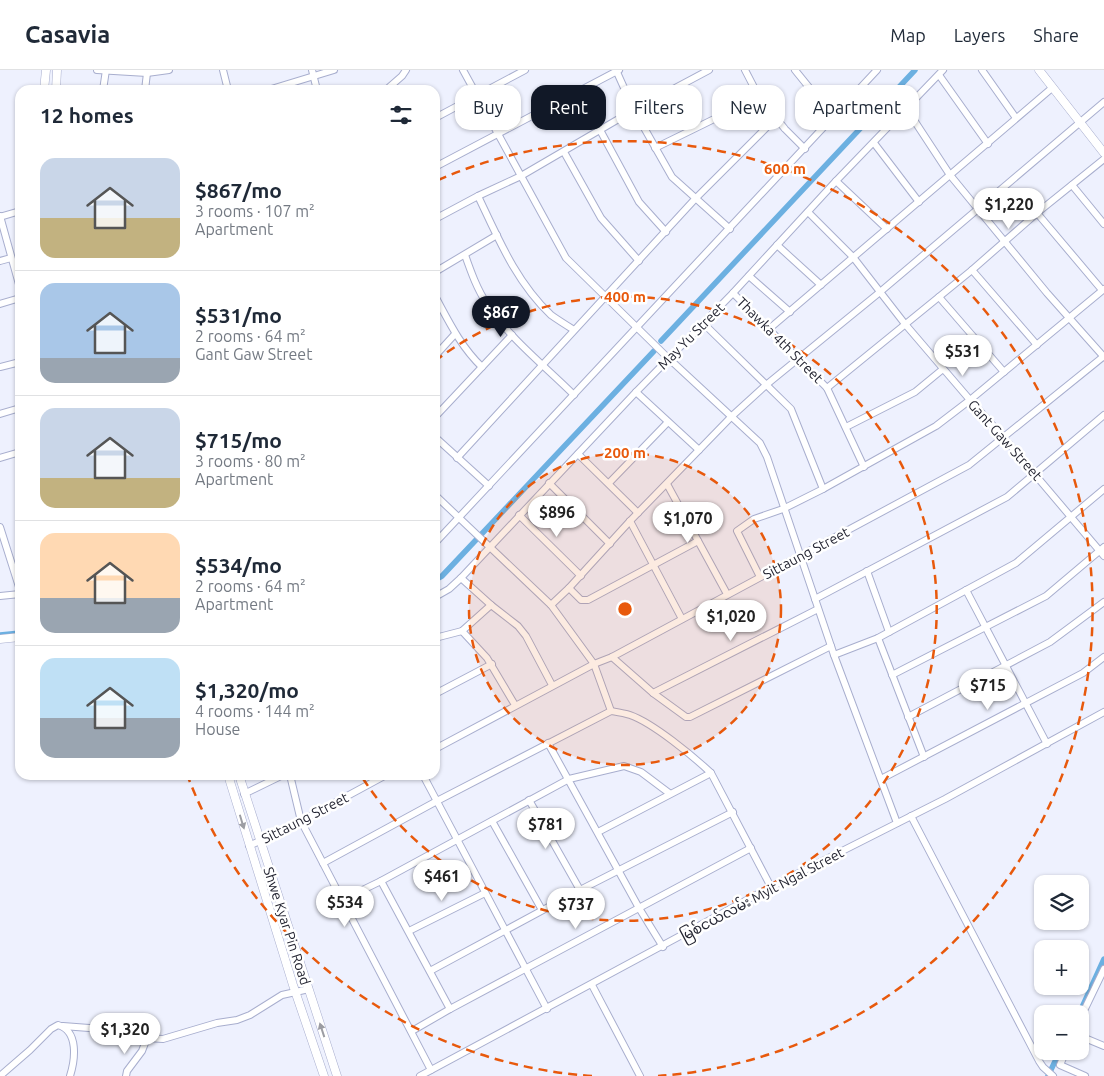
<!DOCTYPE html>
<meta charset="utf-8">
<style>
:root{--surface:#fff;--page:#f6f6f7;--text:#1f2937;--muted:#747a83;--line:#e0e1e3;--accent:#111827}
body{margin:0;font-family:Ubuntu,"Noto Sans Myanmar",sans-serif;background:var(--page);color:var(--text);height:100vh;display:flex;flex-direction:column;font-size:19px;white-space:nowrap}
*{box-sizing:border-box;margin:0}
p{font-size:16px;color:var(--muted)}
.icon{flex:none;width:28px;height:28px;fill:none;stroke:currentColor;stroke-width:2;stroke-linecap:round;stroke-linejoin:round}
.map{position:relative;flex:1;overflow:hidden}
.details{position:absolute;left:15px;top:15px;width:425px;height:695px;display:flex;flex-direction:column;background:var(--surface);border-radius:15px;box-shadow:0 1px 4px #0004}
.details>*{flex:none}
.banner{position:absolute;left:455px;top:15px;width:475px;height:45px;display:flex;gap:10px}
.buttons{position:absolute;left:1034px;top:805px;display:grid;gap:10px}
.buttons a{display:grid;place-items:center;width:55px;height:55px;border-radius:10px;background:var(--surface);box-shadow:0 1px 4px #0004;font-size:25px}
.price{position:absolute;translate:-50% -42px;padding:0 11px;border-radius:18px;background:#fff;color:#222;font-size:16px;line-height:32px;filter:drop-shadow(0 1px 2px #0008)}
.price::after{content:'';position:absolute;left:50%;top:30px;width:15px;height:11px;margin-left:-8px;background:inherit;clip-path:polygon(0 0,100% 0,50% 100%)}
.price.current{background:var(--accent);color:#fff}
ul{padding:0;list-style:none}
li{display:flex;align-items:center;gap:15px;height:125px;padding:0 25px}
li+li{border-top:1px solid var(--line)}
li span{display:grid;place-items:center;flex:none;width:140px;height:100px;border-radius:15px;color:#555}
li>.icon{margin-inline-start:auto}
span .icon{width:60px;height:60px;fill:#fffc;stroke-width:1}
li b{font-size:21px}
h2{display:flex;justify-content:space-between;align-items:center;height:60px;padding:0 25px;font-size:21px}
.tag{padding:0 18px;border-radius:15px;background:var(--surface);box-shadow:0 1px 4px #0004;font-size:18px;line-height:45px}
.tag.current{background:var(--accent);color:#fff}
header{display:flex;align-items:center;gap:30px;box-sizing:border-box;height:70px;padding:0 25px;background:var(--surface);border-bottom:1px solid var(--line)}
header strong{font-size:24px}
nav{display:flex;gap:28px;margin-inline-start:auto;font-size:18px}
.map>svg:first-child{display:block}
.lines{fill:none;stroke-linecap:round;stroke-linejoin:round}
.canal{stroke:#6cb0e1;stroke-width:5.5}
.minor-casing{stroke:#a8aece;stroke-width:8}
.tertiary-casing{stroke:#a8aece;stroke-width:9}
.minor{stroke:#fff;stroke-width:6}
.tertiary{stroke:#fff;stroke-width:8}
.oneway{fill:#9c9da3}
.ring{fill:none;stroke:#e8590c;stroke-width:2.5;stroke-dasharray:9 6}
.labels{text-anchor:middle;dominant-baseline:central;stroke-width:5;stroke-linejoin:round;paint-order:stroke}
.street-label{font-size:14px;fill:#242532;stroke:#fff}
.centre{fill:#e8590c;stroke:#fff;stroke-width:2.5}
.ring-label{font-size:15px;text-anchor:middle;font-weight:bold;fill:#e8590c;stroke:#fff;stroke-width:5;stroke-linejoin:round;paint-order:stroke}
</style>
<header>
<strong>Casavia</strong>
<nav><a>Map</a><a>Layers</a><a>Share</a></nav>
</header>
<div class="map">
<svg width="1104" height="1006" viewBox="0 0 1104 1006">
<rect width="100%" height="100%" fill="#eef1fe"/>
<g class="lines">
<!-- canal -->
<g class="canal">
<polyline points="661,271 915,0"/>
<polyline points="435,510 442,506 654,281"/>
<polyline points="0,565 20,563"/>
<polyline points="1079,944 1104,889"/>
<polyline points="1048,1006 1060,981"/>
</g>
<!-- minor casing -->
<g class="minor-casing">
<g id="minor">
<polyline points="97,0 147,3 169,0"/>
<polyline points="223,0 228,20"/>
<polyline points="312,0 317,20"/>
<polyline points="463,0 566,188 665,285 760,373 767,387 834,585 897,753"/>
<polyline points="616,0 634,40 672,107 730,159"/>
<polyline points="745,0 759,27 785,59 805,79"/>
<polyline points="795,0 816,26 837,44"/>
<polyline points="982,0 1016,48"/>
<polyline points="939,5 988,74"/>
<polyline points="103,20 106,0"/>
<polyline points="145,20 147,3"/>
<polyline points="268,20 334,0"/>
<polyline points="386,20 402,6 406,0"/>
<polyline points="906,38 950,105 1047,223 1104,287"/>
<polyline points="435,48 525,0"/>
<polyline points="600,60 639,132 666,162"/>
<polyline points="874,73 919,132"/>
<polyline points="655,78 759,27"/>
<polyline points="564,82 601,148 639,191"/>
<polyline points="435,97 619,0"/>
<polyline points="836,111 887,159"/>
<polyline points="1072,115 1104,154"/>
<path d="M 478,126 C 498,168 516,212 551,245 C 558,250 566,255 574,260"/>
<polyline points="808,142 853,187 905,254 970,330 1004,368 1104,486"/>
<polyline points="1037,143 1102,220"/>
<polyline points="0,146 20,218"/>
<polyline points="0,147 20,141"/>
<polyline points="435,149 478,126 521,106 634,40 709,0"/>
<polyline points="777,175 821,215"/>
<path d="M 465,185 C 471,202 477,219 487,234 C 510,269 545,296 574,325"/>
<polyline points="0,191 11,188"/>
<polyline points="972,200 1037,275"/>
<polyline points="435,202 497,165"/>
<polyline points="749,206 790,242"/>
<polyline points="733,223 827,318 864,397"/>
<path d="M 435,226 C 449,252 461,277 482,297"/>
<polyline points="939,227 1004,302"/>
<polyline points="0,234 20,228"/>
<polyline points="704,254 791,339 823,419"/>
<polyline points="769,259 1052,18"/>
<polyline points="435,286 455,264"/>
<polyline points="0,297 20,292"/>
<polyline points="827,318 972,200 1037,143 1104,89"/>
<polyline points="636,322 699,380"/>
<polyline points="0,344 20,338"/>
<polyline points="435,347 512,265"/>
<polyline points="846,357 915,322 943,299"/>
<polyline points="435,367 489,416"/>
<polyline points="578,384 638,443"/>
<polyline points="0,388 20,382"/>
<polyline points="457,388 695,129 776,48"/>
<polyline points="549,413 610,474"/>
<polyline points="609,413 668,352"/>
<polyline points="667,414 727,524"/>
<polyline points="435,425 551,535 594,594 611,641"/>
<polyline points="519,445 581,506"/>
<polyline points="630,451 682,549"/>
<polyline points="0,457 20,520"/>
<polyline points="435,473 877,0"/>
<polyline points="867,501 889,562"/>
<polyline points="760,507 737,461 754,449 783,439 823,419 936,356 970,330 1104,219"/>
<polyline points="461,508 491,535 518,556 526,566 552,615"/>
<polyline points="569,518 581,530 588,530 698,471"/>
<polyline points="966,520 1047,674"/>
<polyline points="0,526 20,524"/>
<polyline points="435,527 449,519 461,508 636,322 733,223 836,111 943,0"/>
<polyline points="815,529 1007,427 1104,345"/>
<polyline points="551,535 569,518 630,451 732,346 766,315 880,222 1104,32"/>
<polyline points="462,561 487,588 515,635"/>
<polyline points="435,568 462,561 491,535"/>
<polyline points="878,568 924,687"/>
<polyline points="834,585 878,568 1016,493 1104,419"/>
<polyline points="612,587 653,623 686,647 690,647 831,576"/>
<polyline points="892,605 1046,526 1104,477"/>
<polyline points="653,623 818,539"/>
<polyline points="435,624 492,594"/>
<polyline points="908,647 1050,572 1104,532"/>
<polyline points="548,673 639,838 663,877"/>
<polyline points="435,679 594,594 612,587 969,395 1104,286"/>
<polyline points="290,705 301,751 431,1000"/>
<polyline points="423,705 547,939"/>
<polyline points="881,709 1083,603 1104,587"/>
<polyline points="244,724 283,705"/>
<polyline points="529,730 580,820"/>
<polyline points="911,746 1039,991 1043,997 1053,1006"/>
<polyline points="492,751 542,840"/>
<polyline points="598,762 711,703"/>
<polyline points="249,776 301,751 386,705"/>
<path d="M 323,793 L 437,731 L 611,641 C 617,642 624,643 630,645 C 653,653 693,686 711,703 L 771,817"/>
<polyline points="381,811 450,939"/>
<polyline points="342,830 381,811 569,709 624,696 641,702 669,723"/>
<polyline points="409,861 485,823"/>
<polyline points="430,901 580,820 733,742"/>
<polyline points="592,915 640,1006"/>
<polyline points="1080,949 1104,899"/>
<polyline points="63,956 115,960 129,962 147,968 163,969 217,953 237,950 250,945 282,925 309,919"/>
<polyline points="412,961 450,939 751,778"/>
<polyline points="1080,966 1104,976"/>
<polyline points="1066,981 1060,995 1085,1006"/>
<path d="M 0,1006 L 30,980 L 51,959 L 58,955 C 79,961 75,990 70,1006"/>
<polyline points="126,1006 127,1001 142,981 147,968"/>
<polyline points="420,1006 771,817 945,729 1104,642"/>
</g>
</g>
<!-- tertiary casing -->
<g class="tertiary-casing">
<g id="tertiary">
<polyline points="1039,0 1104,83"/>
<polyline points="44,20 46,0"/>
<polyline points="56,20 57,0"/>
<polyline points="0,569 20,567"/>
<polyline points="228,705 293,915 324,1006"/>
<polyline points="239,705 337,1006"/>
</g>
</g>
<!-- minor -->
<use href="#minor" class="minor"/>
<!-- tertiary -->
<use href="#tertiary" class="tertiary"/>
</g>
<!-- one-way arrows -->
<defs><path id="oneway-solid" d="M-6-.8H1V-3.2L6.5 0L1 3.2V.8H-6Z" transform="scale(1.25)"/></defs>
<g class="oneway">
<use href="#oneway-solid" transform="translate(242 752) rotate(73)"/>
<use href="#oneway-solid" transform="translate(322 960) rotate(-108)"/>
</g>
<!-- distance rings -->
<circle cx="625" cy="539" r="156" fill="#e8590c" fill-opacity=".12"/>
<g class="ring">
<circle cx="625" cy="539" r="156"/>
<path d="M435 291A312 312 0 1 1 362 707"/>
<path d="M592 1006A468 468 0 0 1 188 707M438 110A468 468 0 1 1 658 1006"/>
</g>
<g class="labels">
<!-- street labels -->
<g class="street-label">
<text transform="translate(691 266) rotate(-45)">May Yu Street</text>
<text transform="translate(780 270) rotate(45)">Thawka 4th Street</text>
<text transform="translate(1005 370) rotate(48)">Gant Gaw Street</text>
<text transform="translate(806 483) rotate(-28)">Sittaung Street</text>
<text transform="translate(305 748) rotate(-27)">Sittaung Street</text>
<text transform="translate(762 824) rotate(-28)">မြစ်ငယ်လမ်း Myit Ngal Street</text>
<text transform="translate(287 856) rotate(72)">Shwe Kyar Pin Road</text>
</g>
</g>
<circle cx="625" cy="539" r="8" class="centre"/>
<g class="ring-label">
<text x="785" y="104">600 m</text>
<text x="625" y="232">400 m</text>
<text x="625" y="388">200 m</text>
</g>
</svg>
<div class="buttons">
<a><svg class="icon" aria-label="layers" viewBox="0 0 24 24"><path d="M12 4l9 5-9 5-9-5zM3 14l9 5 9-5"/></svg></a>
<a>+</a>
<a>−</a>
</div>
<b class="price" style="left:1009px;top:160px">$1,220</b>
<b class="price current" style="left:501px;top:268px">$867</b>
<b class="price" style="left:963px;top:307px">$531</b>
<b class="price" style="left:557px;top:468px">$896</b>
<b class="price" style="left:688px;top:474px">$1,070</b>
<b class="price" style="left:731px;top:572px">$1,020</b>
<b class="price" style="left:988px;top:641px">$715</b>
<b class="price" style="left:546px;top:780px">$781</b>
<b class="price" style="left:442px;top:832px">$461</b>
<b class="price" style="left:345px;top:858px">$534</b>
<b class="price" style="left:576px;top:860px">$737</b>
<b class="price" style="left:125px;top:985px">$1,320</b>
<div class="banner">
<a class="tag">Buy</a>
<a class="tag current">Rent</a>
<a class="tag">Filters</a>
<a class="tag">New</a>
<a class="tag">Apartment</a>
</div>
<section class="details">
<h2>12 homes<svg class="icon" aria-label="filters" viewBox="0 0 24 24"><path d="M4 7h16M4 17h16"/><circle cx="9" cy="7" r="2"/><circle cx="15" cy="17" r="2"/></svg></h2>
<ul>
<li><span style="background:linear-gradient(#c9d6e8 60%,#c2b280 0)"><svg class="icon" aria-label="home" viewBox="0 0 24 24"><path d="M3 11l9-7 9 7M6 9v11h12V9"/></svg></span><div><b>$867/mo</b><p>3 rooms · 107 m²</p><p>Apartment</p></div></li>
<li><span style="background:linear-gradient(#a9c7e8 75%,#9aa5b1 0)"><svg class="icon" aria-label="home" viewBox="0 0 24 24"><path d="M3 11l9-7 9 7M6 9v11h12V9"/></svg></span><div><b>$531/mo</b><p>2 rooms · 64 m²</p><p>Gant Gaw Street</p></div></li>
<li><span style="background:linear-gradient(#c9d6e8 70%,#c2b280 0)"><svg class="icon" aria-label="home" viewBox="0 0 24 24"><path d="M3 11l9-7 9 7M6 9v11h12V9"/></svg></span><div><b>$715/mo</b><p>3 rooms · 80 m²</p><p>Apartment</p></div></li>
<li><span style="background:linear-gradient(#ffd9b3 65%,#9aa5b1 0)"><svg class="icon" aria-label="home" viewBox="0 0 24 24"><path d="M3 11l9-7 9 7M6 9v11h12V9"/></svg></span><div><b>$534/mo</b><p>2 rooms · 64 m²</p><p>Apartment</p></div></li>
<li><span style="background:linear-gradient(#bfe0f5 60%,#9aa5b1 0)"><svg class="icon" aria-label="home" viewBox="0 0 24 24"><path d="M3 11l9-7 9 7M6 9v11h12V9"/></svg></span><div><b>$1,320/mo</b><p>4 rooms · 144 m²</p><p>House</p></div></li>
</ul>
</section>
</div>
